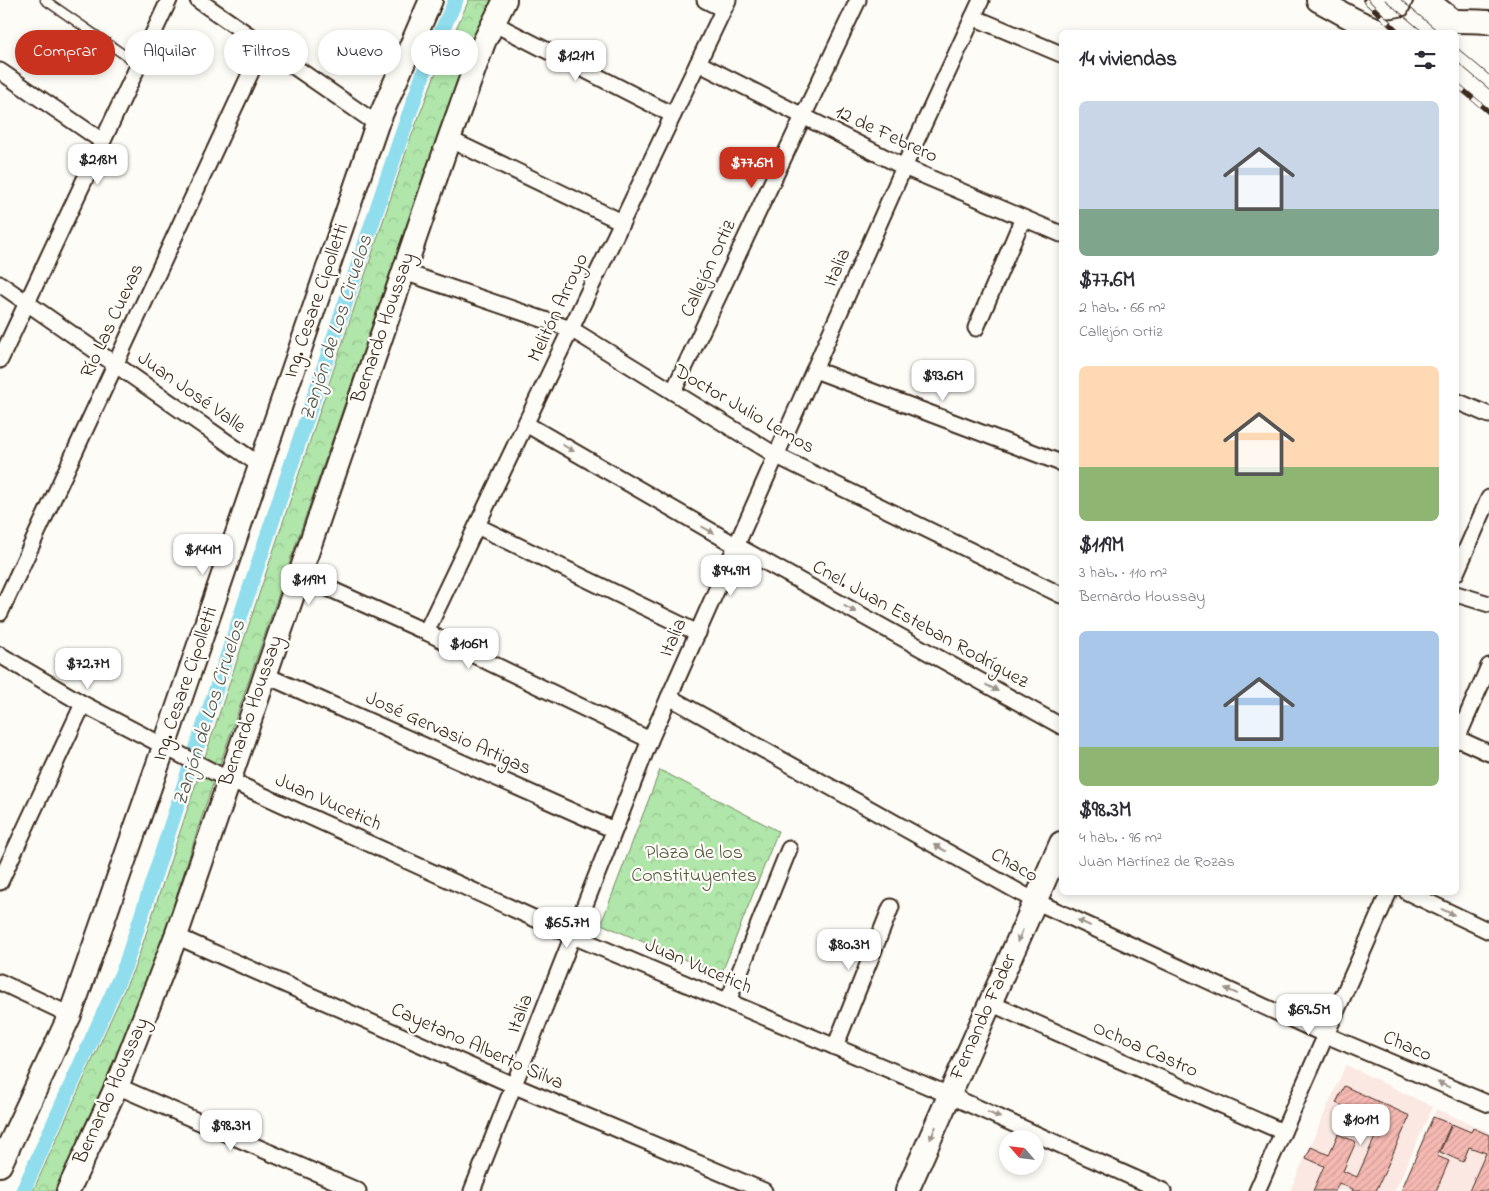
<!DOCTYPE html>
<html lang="es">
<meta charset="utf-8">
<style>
:root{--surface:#fff;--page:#f7f7f7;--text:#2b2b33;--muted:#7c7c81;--accent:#c8321e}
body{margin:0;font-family:"Indie Flower",sans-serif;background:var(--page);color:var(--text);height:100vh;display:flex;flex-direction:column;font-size:19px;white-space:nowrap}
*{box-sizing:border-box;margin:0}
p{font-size:16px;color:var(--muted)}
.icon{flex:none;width:28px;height:28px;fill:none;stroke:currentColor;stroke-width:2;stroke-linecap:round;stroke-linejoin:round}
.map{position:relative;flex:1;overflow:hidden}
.panel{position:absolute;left:1059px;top:30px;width:400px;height:865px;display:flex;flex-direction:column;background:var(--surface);border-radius:8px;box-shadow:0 2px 8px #0003}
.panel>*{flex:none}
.hud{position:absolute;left:15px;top:30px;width:475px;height:45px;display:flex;gap:10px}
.needle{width:32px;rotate:298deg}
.controls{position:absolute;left:999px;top:1130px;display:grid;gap:10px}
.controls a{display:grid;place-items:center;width:45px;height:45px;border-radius:50%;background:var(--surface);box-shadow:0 2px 8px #0003;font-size:25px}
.price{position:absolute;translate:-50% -42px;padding:0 11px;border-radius:10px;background:#fff;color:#222;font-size:16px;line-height:32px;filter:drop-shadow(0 1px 2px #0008)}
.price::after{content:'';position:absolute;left:50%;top:30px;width:15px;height:11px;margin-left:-8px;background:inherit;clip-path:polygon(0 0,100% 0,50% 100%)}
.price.active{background:var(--accent);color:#fff}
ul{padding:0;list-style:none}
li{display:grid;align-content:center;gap:10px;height:265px;padding:0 20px}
li span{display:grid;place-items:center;height:155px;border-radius:8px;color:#555}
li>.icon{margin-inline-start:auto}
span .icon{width:90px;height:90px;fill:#fffc;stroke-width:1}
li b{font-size:21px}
h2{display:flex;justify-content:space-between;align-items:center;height:60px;padding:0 20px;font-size:21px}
.tag{padding:0 18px;border-radius:22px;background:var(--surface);box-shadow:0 2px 8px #0003;font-size:18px;line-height:45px}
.tag.active{background:var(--accent);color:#fff}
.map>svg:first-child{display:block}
.built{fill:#fbe8e2}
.park{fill:url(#park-crowns);stroke:#768864}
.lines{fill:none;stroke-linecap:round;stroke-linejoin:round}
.canal{stroke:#8fdded;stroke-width:15}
.building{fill:url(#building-hatch);stroke:#3b2a1e}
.lane-casing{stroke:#3b2a1e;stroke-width:11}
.street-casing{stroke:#3b2a1e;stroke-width:19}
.secondary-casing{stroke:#3b2a1e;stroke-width:26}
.lane{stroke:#fdfcf7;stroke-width:8}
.street{stroke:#fdfcf7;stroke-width:15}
.secondary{stroke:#fdfcf7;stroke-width:22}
.tram{stroke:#3b2a1e;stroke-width:1}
.rail-casing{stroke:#3b2a1e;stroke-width:5.5}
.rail{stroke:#fdfcf7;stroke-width:4;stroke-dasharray:11;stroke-linecap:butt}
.oneway{fill:#9c938a}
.labels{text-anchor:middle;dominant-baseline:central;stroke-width:4.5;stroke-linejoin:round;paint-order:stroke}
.street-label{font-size:20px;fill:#3b2a1e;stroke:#fdfcf7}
.park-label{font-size:20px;fill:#585941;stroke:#fdfcf7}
.water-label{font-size:21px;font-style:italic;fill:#505752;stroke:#fdfcf7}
</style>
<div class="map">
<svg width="1489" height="1191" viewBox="0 0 1489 1191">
<defs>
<pattern id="park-crowns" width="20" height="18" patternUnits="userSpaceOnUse" patternTransform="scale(1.25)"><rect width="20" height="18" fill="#b0e6a9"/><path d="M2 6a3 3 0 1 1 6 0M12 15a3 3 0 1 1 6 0" fill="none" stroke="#98c591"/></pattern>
<pattern id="building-hatch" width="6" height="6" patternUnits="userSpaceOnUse" patternTransform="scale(1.25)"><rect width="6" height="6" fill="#f5b9b2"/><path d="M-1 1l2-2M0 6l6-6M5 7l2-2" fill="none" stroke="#d39f99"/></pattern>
</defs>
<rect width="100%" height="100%" fill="#fdfcf7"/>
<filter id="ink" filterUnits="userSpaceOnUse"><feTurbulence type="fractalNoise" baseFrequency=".02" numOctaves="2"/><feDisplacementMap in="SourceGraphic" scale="10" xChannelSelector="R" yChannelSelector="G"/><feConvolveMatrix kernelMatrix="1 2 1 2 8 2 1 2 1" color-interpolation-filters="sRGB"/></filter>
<g filter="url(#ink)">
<!-- built -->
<g class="built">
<polygon points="1346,1065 1433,1107 1395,1191 1290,1191"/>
<polygon points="1436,1109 1489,1132 1489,1191 1401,1191"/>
</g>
<!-- park -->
<g class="park">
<polygon points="469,0 494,0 477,33 436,140 205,807 147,988 55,1191 33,1191 136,964 410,140 434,77"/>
<polygon points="660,770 778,831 721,975 601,924"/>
</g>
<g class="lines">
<!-- canal -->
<polyline class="canal" points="23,1191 125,966 187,776 399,143 429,58 456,0"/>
</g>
<!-- building -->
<g class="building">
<polygon points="1344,1086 1410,1116 1376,1191 1352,1191 1353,1189 1339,1183 1335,1191 1313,1191 1324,1166 1306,1158 1311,1147 1329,1155 1338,1134 1356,1142 1343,1171 1357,1177 1381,1124 1336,1103"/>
<polygon points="1433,1117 1451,1124 1437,1156 1449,1161 1436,1191 1401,1191"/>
<polygon points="1452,1124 1471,1132 1473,1128 1489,1135 1489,1191 1469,1191 1486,1153 1469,1147 1463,1162 1440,1152"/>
</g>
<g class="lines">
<!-- lane casing -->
<g class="lane-casing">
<polyline id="lane" points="45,0 139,65"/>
</g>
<!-- street casing -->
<g class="street-casing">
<g id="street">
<polyline points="198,0 377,124"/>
<polyline points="705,0 723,9"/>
<polyline points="1432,0 1458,20"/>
<polyline points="973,17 1061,54"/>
<polyline points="493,23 673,115"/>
<polyline points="698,63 904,167 1061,234"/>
<polyline points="0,71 102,141"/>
<polyline points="449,139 622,222"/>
<polyline points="404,272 571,329 777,456 1061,595"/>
<polyline points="0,284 261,466"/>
<polyline points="976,328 1023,218"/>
<polyline points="0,360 169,0"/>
<polyline points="815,370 1061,463"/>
<polyline points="673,392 858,0"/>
<polyline points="1456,401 1489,415"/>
<polyline points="526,424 737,546 1061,726"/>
<polyline points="477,526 698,633"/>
<polyline points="1456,573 1489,498"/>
<polyline points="299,575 426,632 650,740"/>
<polyline points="1456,594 1489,604"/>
<polyline points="0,613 263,46"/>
<polyline points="426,632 728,0"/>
<polyline points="0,655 83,704 229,780 573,936 949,1095 1163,1191"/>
<polyline points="265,675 614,830"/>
<polyline points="669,697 1035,901 1326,1035 1489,1104"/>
<polyline points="1456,738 1489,753"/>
<polyline points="1456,741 1489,666"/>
<polyline points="0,882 83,704"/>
<polyline points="1407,892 1489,931"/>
<polyline points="176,936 515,1086 764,1191"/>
<polyline points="0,982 70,1015"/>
<polyline points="728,1001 789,849"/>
<polyline points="990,1003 1283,1132"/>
<polyline points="835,1047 891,907"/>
<polyline points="117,1086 358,1191"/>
<polyline points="472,1191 650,740 904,167 981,0"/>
<polyline points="1257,1191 1389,892"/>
</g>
</g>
<!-- secondary casing -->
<g class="secondary-casing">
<g id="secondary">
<path d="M 1318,0 C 1335,9 1363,27 1381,30 C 1398,33 1414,24 1431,22 C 1450,20 1469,21 1489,22"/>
<polyline points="1413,32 1427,0"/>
<polyline points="0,1165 70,1015 164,747 377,124 431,0"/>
<polyline points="68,1191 120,1079 176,936 449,139 484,42 505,0"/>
<polyline points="907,1191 1061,843"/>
</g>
</g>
<!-- lane -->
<use href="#lane" class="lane"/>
<!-- street -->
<use href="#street" class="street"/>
<!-- secondary -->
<use href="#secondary" class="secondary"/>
<!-- tram -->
<g class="tram">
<polyline points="1385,0 1423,32"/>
<polyline points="1401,0 1439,32"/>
<polyline points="1456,47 1489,75"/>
<polyline points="1456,61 1489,89"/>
</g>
<!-- rail casing -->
<g class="rail-casing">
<g id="rail">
<polyline points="1365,0 1398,32"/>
<polyline points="1456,84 1489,112"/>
</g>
</g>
<!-- rail -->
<use href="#rail" class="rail"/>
</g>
<!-- one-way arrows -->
<defs><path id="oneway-solid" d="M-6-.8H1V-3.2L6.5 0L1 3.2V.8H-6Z" transform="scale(1.25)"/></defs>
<g class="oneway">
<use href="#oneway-solid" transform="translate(568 448) rotate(30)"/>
<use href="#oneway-solid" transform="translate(708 530) rotate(30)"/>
<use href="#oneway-solid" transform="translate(850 609) rotate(29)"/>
<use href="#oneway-solid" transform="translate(992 688) rotate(29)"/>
<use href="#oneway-solid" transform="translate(940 848) rotate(-151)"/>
<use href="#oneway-solid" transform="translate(1448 912) rotate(25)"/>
<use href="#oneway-solid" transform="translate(1084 923) rotate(-155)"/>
<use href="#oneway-solid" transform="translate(1020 936) rotate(113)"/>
<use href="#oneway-solid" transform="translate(1231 991) rotate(-155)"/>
<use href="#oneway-solid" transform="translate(1444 1085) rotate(-157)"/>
<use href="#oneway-solid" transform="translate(994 1115) rotate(24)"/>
<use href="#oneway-solid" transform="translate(933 1133) rotate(114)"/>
</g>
</g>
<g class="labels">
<!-- street labels -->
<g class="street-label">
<text transform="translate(886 135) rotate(25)">12 de Febrero</text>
<text transform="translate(838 268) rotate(-66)">Italia</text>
<text transform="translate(709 269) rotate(-65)">Callejón Ortiz</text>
<text transform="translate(317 301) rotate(-71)">Ing. Cesare Cipolletti</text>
<text transform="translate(559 308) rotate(-65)">Melitón Arroyo</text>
<text transform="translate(113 321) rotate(-65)">Río Las Cuevas</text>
<text transform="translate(384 328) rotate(-71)">Bernardo Houssay</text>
<text transform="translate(191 393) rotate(35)">Juan José Valle</text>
<text transform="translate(744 410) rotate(30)">Doctor Julio Lemos</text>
<text transform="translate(920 625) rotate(29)">Cnel. Juan Esteban Rodríguez</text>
<text transform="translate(674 638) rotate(-66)">Italia</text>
<text transform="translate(186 684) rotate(-71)">Ing. Cesare Cipolletti</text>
<text transform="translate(252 711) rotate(-71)">Bernardo Houssay</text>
<text transform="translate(448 734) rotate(24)">José Gervasio Artigas</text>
<text transform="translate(328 803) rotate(24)">Juan Vucetich</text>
<text transform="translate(1014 866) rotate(29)">Chaco</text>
<text transform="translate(698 967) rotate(23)">Juan Vucetich</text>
<text transform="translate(521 1014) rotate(-69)">Italia</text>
<text transform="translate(984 1017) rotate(-66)">Fernando Fader</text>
<text transform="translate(477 1047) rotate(24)">Cayetano Alberto Silva</text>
<text transform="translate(1407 1047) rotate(23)">Chaco</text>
<text transform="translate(1145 1050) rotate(24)">Ochoa Castro</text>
<text transform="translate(112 1091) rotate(-66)">Bernardo Houssay</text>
</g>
<!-- park labels -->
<g class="park-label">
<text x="694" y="853">Plaza de los<tspan x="694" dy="23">Constituyentes</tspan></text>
</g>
<!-- water labels -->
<g class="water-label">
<text transform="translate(337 328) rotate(-72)">Zanjón de Los Ciruelos</text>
<text transform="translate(210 713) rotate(-72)">Zanjón de Los Ciruelos</text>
</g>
</g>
</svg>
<div class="controls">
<a><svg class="needle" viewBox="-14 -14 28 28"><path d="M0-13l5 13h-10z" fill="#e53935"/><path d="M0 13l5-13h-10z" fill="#7c7c81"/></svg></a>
</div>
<b class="price" style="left:576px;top:82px">$121M</b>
<b class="price" style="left:98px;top:186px">$218M</b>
<b class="price active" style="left:752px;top:189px">$77.6M</b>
<b class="price" style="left:943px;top:402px">$93.6M</b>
<b class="price" style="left:203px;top:576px">$144M</b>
<b class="price" style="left:731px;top:597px">$94.9M</b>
<b class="price" style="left:309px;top:606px">$119M</b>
<b class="price" style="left:469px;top:670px">$106M</b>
<b class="price" style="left:88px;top:690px">$72.7M</b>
<b class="price" style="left:567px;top:949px">$65.7M</b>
<b class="price" style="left:849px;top:971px">$80.3M</b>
<b class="price" style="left:1309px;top:1036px">$69.5M</b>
<b class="price" style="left:1361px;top:1146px">$101M</b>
<b class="price" style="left:231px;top:1152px">$98.3M</b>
<div class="hud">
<a class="tag active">Comprar</a>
<a class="tag">Alquilar</a>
<a class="tag">Filtros</a>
<a class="tag">Nuevo</a>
<a class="tag">Piso</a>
</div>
<section class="panel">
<h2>14 viviendas<svg class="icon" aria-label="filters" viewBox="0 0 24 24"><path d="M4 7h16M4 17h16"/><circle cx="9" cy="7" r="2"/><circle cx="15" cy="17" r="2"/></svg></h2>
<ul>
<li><span style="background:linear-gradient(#c9d6e8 70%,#7fa58c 0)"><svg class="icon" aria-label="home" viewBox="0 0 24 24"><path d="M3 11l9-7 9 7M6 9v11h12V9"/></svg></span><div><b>$77.6M</b><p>2 hab. · 66 m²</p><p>Callejón Ortiz</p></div></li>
<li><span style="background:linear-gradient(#ffd9b3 65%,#8fb573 0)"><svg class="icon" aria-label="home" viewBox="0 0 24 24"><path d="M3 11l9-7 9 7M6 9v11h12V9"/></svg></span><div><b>$119M</b><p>3 hab. · 110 m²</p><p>Bernardo Houssay</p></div></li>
<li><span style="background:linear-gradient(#a9c7e8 75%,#8fb573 0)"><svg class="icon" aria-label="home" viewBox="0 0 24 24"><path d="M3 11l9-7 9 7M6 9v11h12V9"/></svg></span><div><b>$98.3M</b><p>4 hab. · 96 m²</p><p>Juan Martínez de Rozas</p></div></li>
</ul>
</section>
</div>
